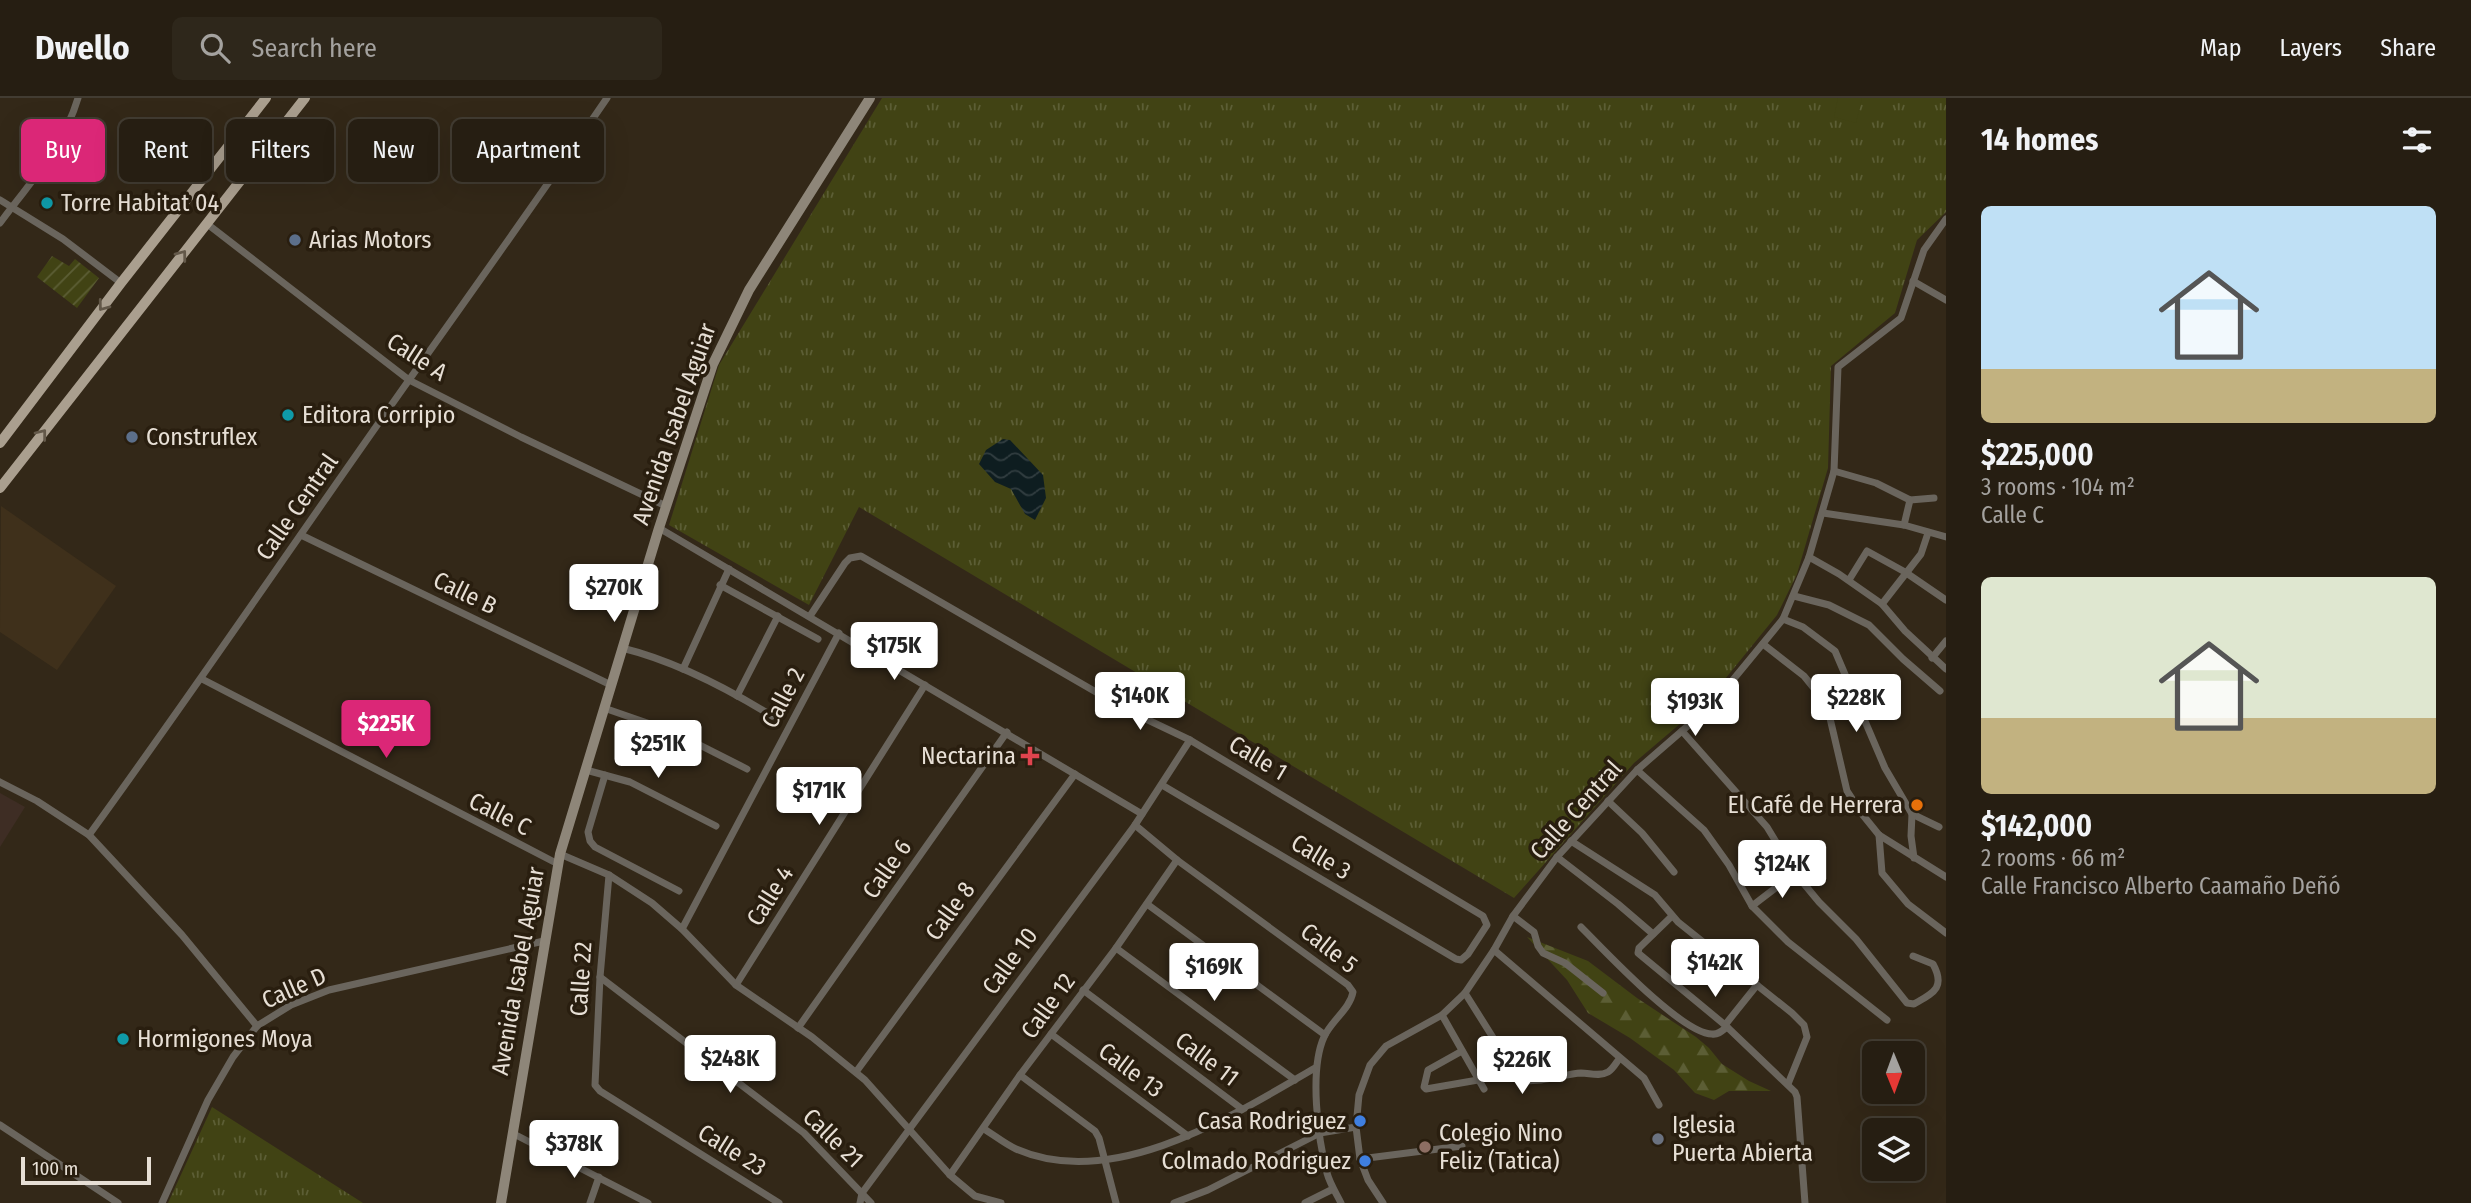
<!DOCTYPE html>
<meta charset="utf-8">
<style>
:root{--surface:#261e12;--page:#2e271b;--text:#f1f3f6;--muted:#a4a29f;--line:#423c32;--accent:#db2777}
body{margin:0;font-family:"Fira Sans Condensed",sans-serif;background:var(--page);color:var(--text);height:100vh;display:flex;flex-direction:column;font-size:26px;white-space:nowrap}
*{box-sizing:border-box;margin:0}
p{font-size:23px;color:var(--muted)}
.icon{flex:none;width:38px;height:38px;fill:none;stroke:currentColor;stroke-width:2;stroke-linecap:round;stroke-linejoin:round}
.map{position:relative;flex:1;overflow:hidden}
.panel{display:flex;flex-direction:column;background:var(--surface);width:525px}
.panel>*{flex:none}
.banner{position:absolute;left:21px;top:21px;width:665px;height:63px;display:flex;gap:14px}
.needle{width:46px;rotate:179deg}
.fabs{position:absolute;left:1862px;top:943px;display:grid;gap:14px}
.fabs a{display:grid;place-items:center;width:63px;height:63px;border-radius:10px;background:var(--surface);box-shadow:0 7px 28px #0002,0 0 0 2px var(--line);font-size:35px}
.scale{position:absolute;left:21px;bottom:18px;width:130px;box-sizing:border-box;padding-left:7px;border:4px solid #e7dfd5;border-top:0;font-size:19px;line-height:24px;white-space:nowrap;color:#e7dfd5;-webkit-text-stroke:5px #291e0f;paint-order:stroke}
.price{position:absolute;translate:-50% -60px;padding:0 16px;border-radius:7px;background:#fff;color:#222;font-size:23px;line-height:46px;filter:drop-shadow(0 2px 4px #0008)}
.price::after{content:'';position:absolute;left:50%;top:42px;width:21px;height:16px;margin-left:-10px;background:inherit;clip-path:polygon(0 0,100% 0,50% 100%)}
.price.active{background:var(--accent);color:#fff}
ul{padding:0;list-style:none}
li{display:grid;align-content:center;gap:14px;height:371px;padding:0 35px}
li span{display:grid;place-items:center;height:217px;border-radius:10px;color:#555}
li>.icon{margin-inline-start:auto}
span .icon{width:126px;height:126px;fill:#fffc;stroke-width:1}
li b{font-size:30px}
h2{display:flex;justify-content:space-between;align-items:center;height:84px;padding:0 35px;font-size:30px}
.chip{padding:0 24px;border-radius:10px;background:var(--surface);box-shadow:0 7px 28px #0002,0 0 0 2px var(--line);font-size:24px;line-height:63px}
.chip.active{background:var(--accent);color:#fff}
header{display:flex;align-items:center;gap:42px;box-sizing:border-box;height:98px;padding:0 35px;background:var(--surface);border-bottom:2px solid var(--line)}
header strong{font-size:33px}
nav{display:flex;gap:38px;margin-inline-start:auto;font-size:24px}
.search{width:490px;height:63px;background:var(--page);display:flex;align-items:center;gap:18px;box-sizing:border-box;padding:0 24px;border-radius:10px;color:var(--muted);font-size:26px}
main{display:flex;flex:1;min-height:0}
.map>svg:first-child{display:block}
.commercial{fill:#3e2d24}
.built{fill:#3f301b}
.grass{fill:url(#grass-tufts)}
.forest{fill:url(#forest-firs)}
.garden{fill:url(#garden-furrows)}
.pitch{fill:#414314}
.water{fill:url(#water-waves)}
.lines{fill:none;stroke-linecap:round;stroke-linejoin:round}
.minor{stroke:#6a655d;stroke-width:7}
.secondary{stroke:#8e8679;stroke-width:10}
.primary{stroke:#aa9f8f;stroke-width:10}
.oneway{stroke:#635849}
.culture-dot{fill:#0f9aa8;stroke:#291e0f;stroke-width:2.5}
.service-dot{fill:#5c6f8a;stroke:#291e0f;stroke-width:2.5}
.health-dot{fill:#e0444e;stroke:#291e0f;stroke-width:2.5}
.food-dot{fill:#e8710a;stroke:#291e0f;stroke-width:2.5}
.shop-dot{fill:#3f7fe0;stroke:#291e0f;stroke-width:2.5}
.worship-dot{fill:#6b7280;stroke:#291e0f;stroke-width:2.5}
.education-dot{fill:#8d6e63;stroke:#291e0f;stroke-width:2.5}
.labels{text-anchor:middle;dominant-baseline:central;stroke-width:7;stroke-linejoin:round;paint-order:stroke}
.poi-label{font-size:24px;fill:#e7dfd5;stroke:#291e0f;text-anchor:start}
.street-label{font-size:24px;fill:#e7dfd5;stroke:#291e0f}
</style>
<header>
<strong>Dwello</strong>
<div class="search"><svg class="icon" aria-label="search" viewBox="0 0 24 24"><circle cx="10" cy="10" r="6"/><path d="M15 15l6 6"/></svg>Search here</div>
<nav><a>Map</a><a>Layers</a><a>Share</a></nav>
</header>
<main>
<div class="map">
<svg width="1946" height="1105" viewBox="0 0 1946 1105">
<defs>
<pattern id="grass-tufts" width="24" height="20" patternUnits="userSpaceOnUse" patternTransform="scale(1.75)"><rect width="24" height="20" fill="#414314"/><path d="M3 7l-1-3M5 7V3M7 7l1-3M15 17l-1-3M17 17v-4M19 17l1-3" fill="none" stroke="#5c5e35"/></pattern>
<pattern id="forest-firs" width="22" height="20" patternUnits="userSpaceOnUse" patternTransform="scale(1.75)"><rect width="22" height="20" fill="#414314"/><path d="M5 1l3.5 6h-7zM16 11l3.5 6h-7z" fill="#5c5e35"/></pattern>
<pattern id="garden-furrows" width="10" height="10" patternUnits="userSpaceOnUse" patternTransform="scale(1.75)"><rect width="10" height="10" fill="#414314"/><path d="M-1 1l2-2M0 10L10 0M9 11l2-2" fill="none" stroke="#5c5e35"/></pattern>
<pattern id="water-waves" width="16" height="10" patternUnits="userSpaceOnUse" patternTransform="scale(1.75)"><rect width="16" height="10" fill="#0e1d20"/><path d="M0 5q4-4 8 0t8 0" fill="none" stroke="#313d40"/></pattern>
</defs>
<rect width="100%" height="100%" fill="#332818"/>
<!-- commercial -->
<polygon class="commercial" points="0,695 25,709 0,749"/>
<!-- built -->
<polygon class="built" points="1,408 116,488 57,572 0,534"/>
<!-- grass -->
<g class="grass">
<polygon points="882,0 1946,0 1946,114 1917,142 1895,215 1831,268 1828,370 1797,476 1777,517 1708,602 1634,665 1514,800 859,409 809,507 669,427 719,267"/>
<polygon points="212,1009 363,1105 168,1105"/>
</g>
<!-- forest -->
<polygon class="forest" points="1527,839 1588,863 1637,900 1696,939 1709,950 1722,966 1749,983 1771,993 1729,993 1714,1002 1695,995 1674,972 1630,940 1588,915 1567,882"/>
<!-- garden -->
<polygon class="garden" points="52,158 69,168 75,161 99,180 77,210 37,179"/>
<!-- pitch -->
<polygon class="pitch" points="1838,0 1862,0 1856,25 1834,19"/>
<!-- water -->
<polygon class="water" points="1003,341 1010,342 1043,377 1046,400 1035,422 1025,416 1011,391 995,384 979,366 986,352"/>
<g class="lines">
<!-- minor -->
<g class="minor">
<polyline points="0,102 63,141 121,185"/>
<path d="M 0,125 C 29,86 64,48 78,0"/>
<polyline points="206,125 409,282 521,339 666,408"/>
<polyline points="1913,183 1946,202"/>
<polyline points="1834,373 1876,385 1910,402 1934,400"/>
<polyline points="1823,415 1904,427 1946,439"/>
<polyline points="1904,427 1910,402"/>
<polyline points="659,430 1142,716"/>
<polyline points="301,437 611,587"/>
<polyline points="1809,459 1839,476 1882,506 1905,533 1946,571"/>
<polyline points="1849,482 1867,453 1905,474 1946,502"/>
<polyline points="720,487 818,541"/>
<polyline points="1794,498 1829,507 1869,527 1903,561 1940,593"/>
<polyline points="1882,506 1921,456 1928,435"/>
<polyline points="810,518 845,465 850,460 861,458 1127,612 1190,642 1483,818 1487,827 1468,856 1461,862 1456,861 1162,687"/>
<polyline points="1783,521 1803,529 1835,553 1885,670 1912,716 1939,729"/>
<polyline points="1763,546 1804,578 1821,599 1829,616 1847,693 1862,716 1879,737 1946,779"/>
<path d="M 622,550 C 675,563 725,589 772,618"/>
<polyline points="1932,560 1946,543"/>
<polyline points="683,571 729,471"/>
<polyline points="202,581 558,766"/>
<polyline points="737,598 778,518"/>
<polyline points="604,610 676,635 747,671"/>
<path d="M 1682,633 L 1767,729 L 1795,775 L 1819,804 L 1856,841 L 1907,905 L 1914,906 C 1933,895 1946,890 1933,866 L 1913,858"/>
<polyline points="586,672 630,684 716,728"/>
<polyline points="1637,672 1704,732 1729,767 1752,808 1788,844 1887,922"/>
<polyline points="605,677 588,734 590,743 595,749 679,793"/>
<polyline points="0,684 37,703 89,737 182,837 257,928"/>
<polyline points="1608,703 1642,735 1674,774"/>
<polyline points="1912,716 1911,738 1914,760"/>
<path d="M 1135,727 L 1177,762 L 1348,887 L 1353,894 C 1350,911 1331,923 1324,939 C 1309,972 1318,1041 1327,1075 C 1330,1086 1336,1095 1341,1105"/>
<path d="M 89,737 C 198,587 302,433 409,282 C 476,188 542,95 607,0"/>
<polyline points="1879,737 1882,775 1908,806 1946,835"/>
<polyline points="1571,743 1655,797 1678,824 1792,915 1804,927 1807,939 1788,986"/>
<polyline points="560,756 609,777 652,805 682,831 736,887 812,939 865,982 950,1077 975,1098 1001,1105"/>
<polyline points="1557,759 1618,806 1653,836"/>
<polyline points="609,777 600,879 595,987 600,993 779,1105"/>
<polyline points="1147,806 1325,937"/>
<polyline points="1752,808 1795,775"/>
<polyline points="1513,818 1534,834 1538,848 1543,855 1565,865 1603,895"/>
<polyline points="1672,818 1639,850 1638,855 1725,927 1795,994 1797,999 1805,1105"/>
<path d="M 1581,829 C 1604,852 1682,936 1712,936 C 1718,937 1722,933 1727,929"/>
<polyline points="682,831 839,535"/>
<polyline points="1116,850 1295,982"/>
<polyline points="1494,852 1644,980 1659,1007"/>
<polyline points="600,879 804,1035 871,1105"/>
<polyline points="736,887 925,587"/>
<polyline points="1083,892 1242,1011"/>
<path d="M 1465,895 L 1519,981 C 1532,987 1564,976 1581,975 C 1590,975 1599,979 1608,974 C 1613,971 1616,965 1619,961"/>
<polyline points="1442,917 1484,991"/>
<polyline points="1725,927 1757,887"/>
<polyline points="798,930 1007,634"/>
<polyline points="1051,936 1188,1038"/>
<polyline points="1462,953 1428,972 1424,989 1426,991 1478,982"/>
<polyline points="856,974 1075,676"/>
<polyline points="1020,977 1095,1033 1099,1040 1116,1105"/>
<polyline points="0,1027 118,1105"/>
<path d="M 984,1031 C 994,1037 1005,1046 1016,1051 C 1113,1094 1234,1017 1315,970"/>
<polyline points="512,1035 648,1105"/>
<polyline points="1360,1061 1462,1048"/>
<polyline points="950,1077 1020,977 1116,850 1177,762"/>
<polyline points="162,1105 208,1002 233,959 257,928 291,907 329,892 544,843"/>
<polyline points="590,1105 599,1079"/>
<polyline points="860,1105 862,1095 1135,727 1190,642"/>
<polyline points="1174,1105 1208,1092 1320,1035 1356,1029"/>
<polyline points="1305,1105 1333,1091"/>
<polyline points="1383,1105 1368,1082 1360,1061 1356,1029 1359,997 1370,967 1386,948 1442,917 1465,895 1494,852 1513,818 1557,759 1637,672 1713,606 1783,521 1809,459 1834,373 1838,269 1901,220 1924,152 1946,121"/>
</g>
<!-- secondary -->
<polyline class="secondary" points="501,1105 560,756 659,430 713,266 749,192 870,0"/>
<!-- primary -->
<g class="primary">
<polyline points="0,345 121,185 266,0"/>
<polyline points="0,390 305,0"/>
</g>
</g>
<!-- one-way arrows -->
<defs><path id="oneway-chevron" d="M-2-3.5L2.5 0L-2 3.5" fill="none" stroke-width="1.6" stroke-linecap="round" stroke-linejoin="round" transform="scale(1.75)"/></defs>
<g class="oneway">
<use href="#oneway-chevron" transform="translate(182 157) rotate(-53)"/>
<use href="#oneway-chevron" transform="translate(103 208) rotate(127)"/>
<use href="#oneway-chevron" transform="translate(42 336) rotate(-52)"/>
</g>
<!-- markers -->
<g class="culture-dot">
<circle cx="47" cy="105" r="7"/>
<circle cx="288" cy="317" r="7"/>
<circle cx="123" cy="941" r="7"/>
</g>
<g class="service-dot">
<circle cx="295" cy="142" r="7"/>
<circle cx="132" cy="339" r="7"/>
</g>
<path class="health-dot" d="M1026.5 647.5h7v7h7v7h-7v7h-7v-7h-7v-7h7z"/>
<circle class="food-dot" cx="1917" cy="707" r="7"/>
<g class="shop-dot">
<circle cx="1360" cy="1023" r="7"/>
<circle cx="1365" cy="1063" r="7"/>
</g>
<circle class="worship-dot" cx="1658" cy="1041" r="7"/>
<circle class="education-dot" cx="1425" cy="1049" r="7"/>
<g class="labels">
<!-- poi labels -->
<g class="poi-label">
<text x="61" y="105">Torre Habitat 04</text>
<text x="309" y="142">Arias Motors</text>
<text x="302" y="317">Editora Corripio</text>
<text x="146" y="339">Construflex</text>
<text x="1016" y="658" text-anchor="end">Nectarina</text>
<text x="1903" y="707" text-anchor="end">El Café de Herrera</text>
<text x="137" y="941">Hormigones Moya</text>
<text x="1346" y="1023" text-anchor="end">Casa Rodriguez</text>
<text x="1672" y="1027">Iglesia<tspan x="1672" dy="28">Puerta Abierta</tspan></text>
<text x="1439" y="1035">Colegio Nino<tspan x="1439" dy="28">Feliz (Tatica)</tspan></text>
<text x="1351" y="1063" text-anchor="end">Colmado Rodriguez</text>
</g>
<!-- street labels -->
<g class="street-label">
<text transform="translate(417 259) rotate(33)">Calle A</text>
<text transform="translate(674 326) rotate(-71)">Avenida Isabel Aguiar</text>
<text transform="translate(297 409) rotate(-55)">Calle Central</text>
<text transform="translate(465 495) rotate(26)">Calle B</text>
<text transform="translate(783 600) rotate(-62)">Calle 2</text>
<text transform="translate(1258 660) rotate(31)">Calle 1</text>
<text transform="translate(1576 712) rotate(-48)">Calle Central</text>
<text transform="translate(500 716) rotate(27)">Calle C</text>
<text transform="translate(1321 759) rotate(31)">Calle 3</text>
<text transform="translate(887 771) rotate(-55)">Calle 6</text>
<text transform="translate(770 798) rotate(-58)">Calle 4</text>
<text transform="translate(950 813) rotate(-54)">Calle 8</text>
<text transform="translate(1329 850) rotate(38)">Calle 5</text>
<text transform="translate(1010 863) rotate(-54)">Calle 10</text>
<text transform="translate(518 873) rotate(-80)">Avenida Isabel Aguiar</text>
<text transform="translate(581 881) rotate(-86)">Calle 22</text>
<text transform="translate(294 890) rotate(-24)">Calle D</text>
<text transform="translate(1048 908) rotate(-54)">Calle 12</text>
<text transform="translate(1207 961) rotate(37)">Calle 11</text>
<text transform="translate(1131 972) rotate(37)">Calle 13</text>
<text transform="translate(833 1040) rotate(44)">Calle 21</text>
<text transform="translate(732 1052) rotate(32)">Calle 23</text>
</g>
</g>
</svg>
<div class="fabs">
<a><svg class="needle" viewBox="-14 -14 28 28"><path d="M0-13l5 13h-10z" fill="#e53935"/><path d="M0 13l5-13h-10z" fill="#a4a29f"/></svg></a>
<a><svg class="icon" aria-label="layers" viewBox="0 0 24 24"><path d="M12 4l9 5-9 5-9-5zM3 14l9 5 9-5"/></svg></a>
</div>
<div class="scale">100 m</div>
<b class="price" style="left:614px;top:526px">$270K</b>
<b class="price" style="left:894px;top:584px">$175K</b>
<b class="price" style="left:1140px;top:634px">$140K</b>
<b class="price" style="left:1856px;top:636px">$228K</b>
<b class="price" style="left:1695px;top:640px">$193K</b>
<b class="price active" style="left:386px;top:662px">$225K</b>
<b class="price" style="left:658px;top:682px">$251K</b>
<b class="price" style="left:819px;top:729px">$171K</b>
<b class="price" style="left:1782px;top:802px">$124K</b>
<b class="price" style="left:1715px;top:901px">$142K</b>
<b class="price" style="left:1214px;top:905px">$169K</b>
<b class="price" style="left:730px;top:997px">$248K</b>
<b class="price" style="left:1522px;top:998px">$226K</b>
<b class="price" style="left:574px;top:1082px">$378K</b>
<div class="banner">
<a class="chip active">Buy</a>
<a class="chip">Rent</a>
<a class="chip">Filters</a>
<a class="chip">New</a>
<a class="chip">Apartment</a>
</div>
</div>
<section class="panel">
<h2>14 homes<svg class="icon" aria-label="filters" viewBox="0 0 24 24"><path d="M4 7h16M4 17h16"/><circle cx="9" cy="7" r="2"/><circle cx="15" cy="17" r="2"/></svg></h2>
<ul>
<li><span style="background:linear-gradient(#bfe0f5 75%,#c2b280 0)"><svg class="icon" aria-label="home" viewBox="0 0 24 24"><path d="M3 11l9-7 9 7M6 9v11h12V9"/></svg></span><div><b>$225,000</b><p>3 rooms · 104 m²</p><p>Calle C</p></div></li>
<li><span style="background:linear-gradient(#dfe7d0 65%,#c2b280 0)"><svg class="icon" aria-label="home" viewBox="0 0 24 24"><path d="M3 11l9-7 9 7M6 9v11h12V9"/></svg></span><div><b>$142,000</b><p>2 rooms · 66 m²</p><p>Calle Francisco Alberto Caamaño Deñó</p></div></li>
</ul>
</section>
</main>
